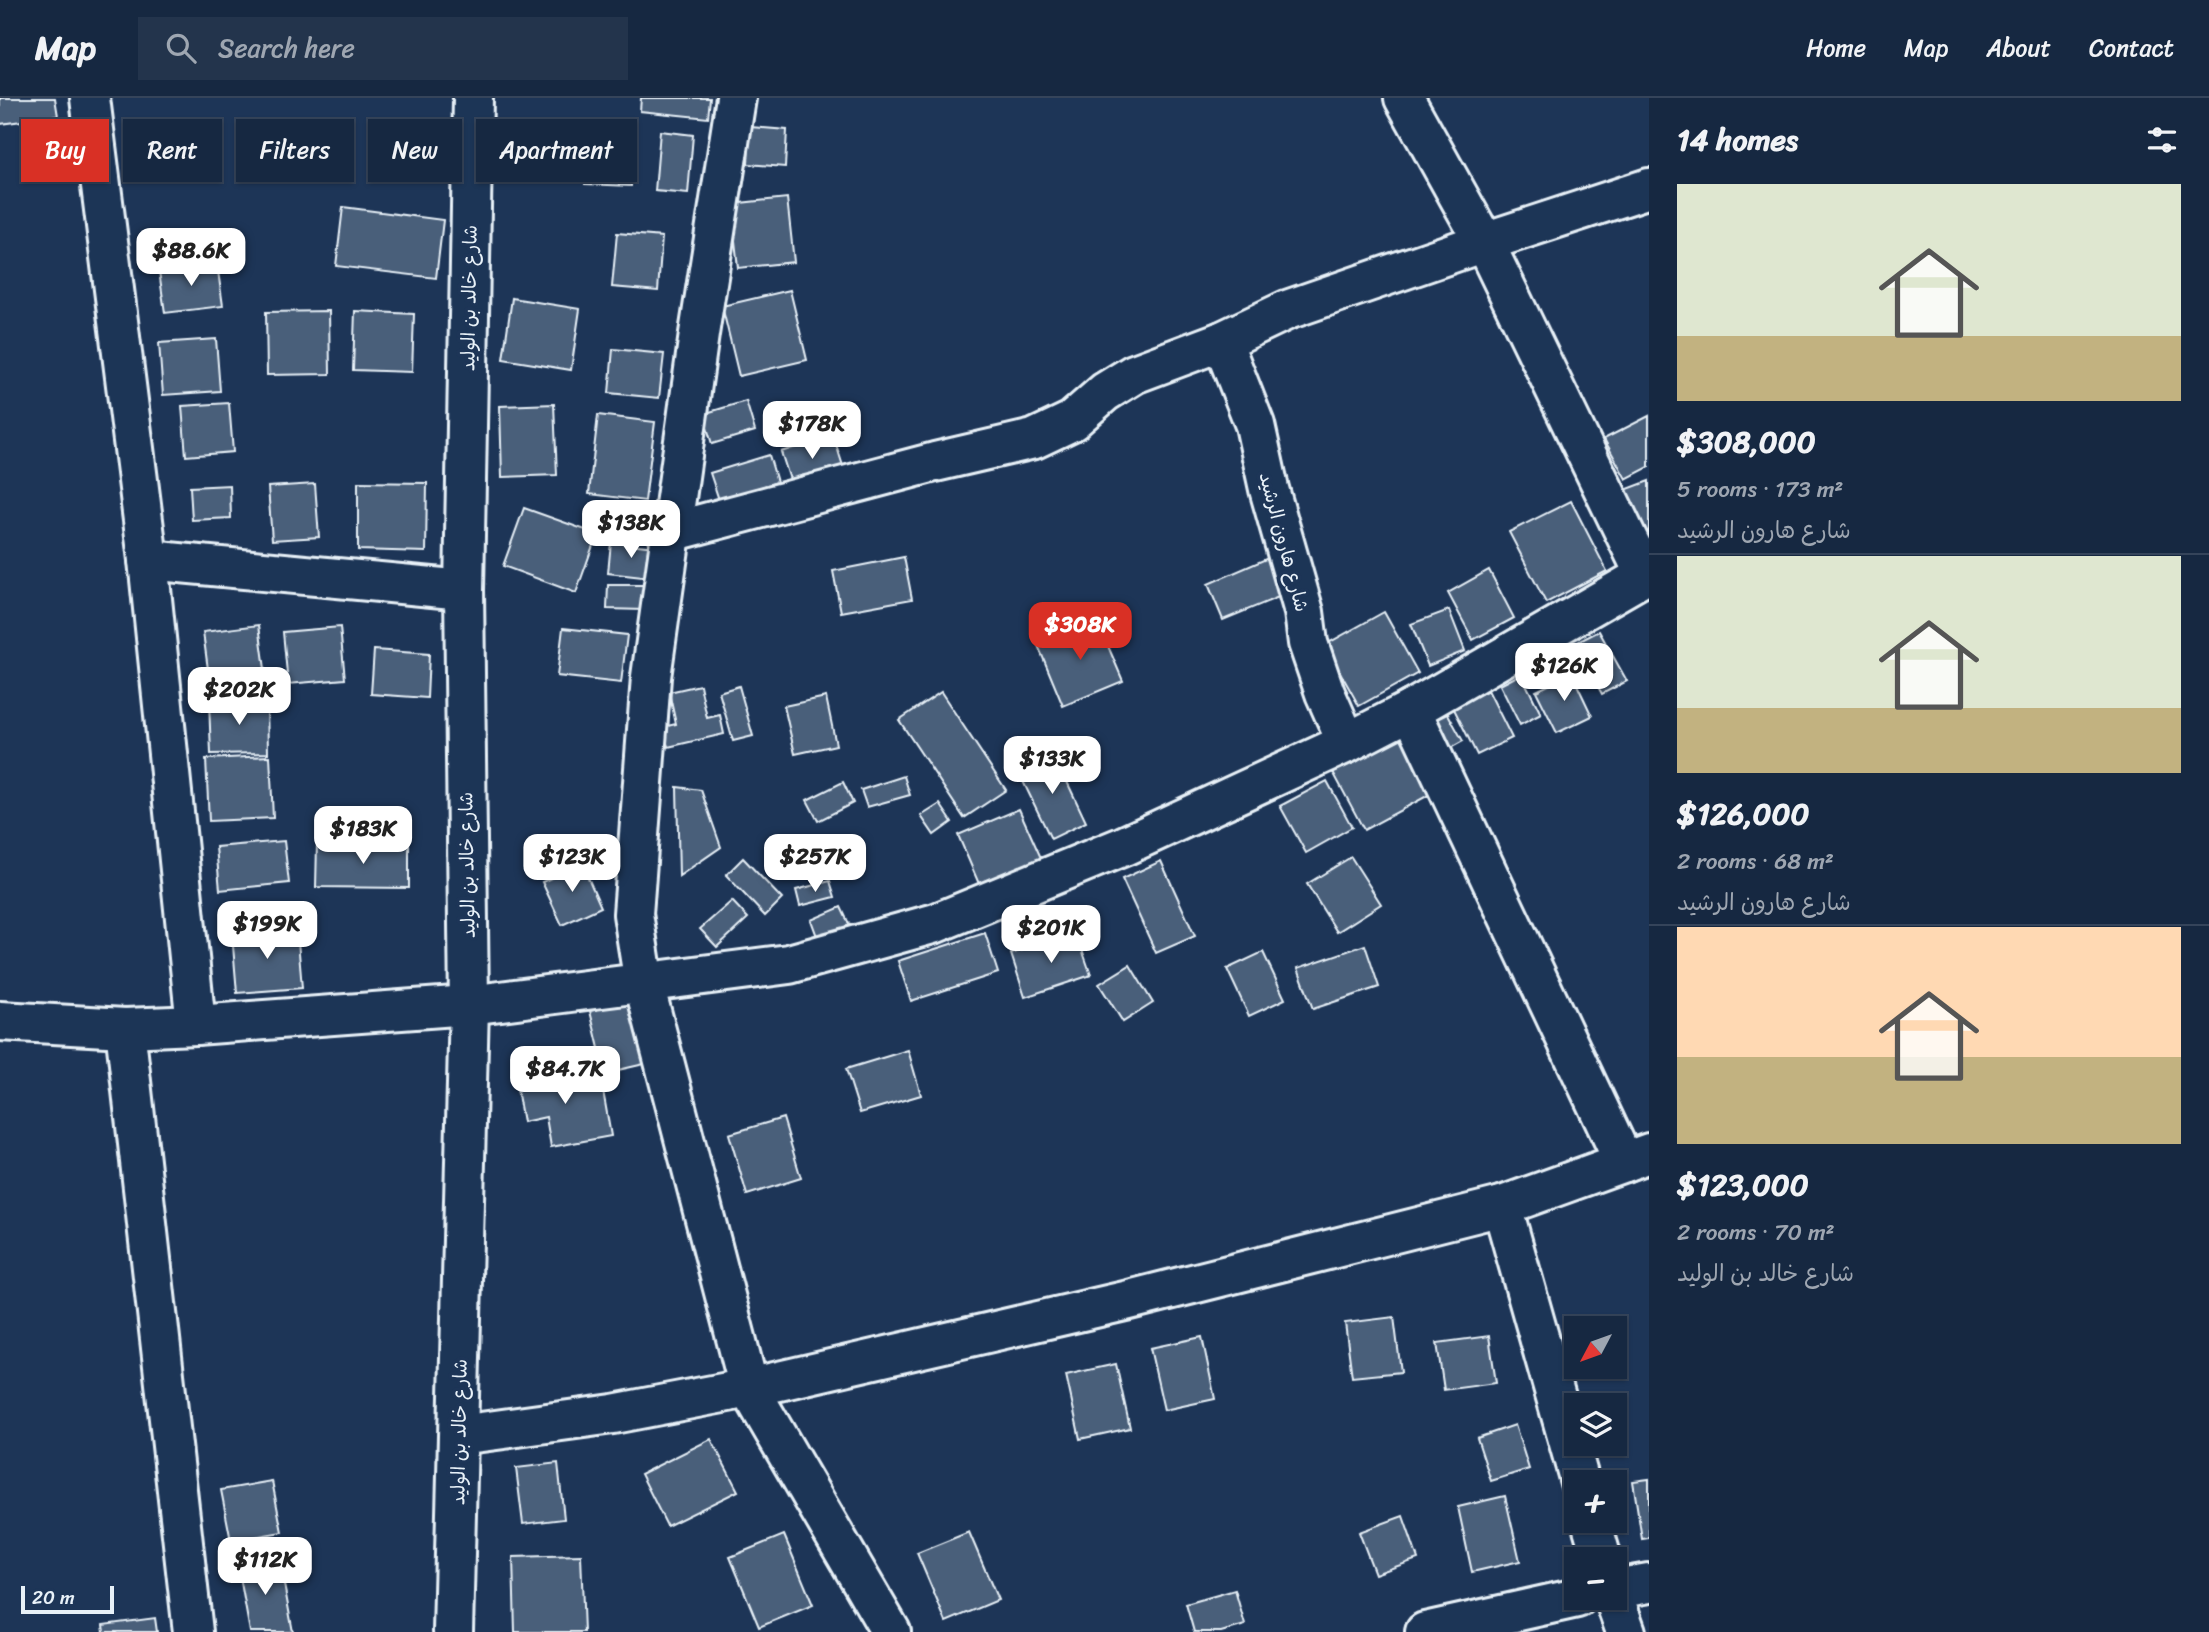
<!DOCTYPE html>
<meta charset="utf-8">
<style>
:root{--surface:#162841;--page:#23344c;--text:#f1f3f6;--muted:#9ea6b1;--line:#35445a;--accent:#d93025}
body{margin:0;font-family:Sriracha,"Playpen Sans Arabic",sans-serif;background:var(--page);color:var(--text);height:100vh;display:flex;flex-direction:column;font-size:26px;white-space:nowrap}
*{box-sizing:border-box;margin:0}
p{font-size:23px;color:var(--muted)}
.icon{flex:none;width:38px;height:38px;fill:none;stroke:currentColor;stroke-width:2;stroke-linecap:round;stroke-linejoin:round}
.map{position:relative;flex:1;overflow:hidden}
.sheet{display:flex;flex-direction:column;background:var(--surface);width:560px}
.sheet>*{flex:none}
.top-card{position:absolute;left:21px;top:21px;width:665px;height:63px;display:flex;gap:14px}
.needle{width:46px;rotate:229deg}
.buttons{position:absolute;left:1564px;top:1218px;display:grid;gap:14px}
.buttons a{display:grid;place-items:center;width:63px;height:63px;border-radius:0px;background:var(--surface);box-shadow:0 2px 5px #0004,0 0 0 2px var(--line);font-size:35px}
.scale{position:absolute;left:21px;bottom:18px;width:93px;box-sizing:border-box;padding-left:7px;border:4px solid #e8f1f8;border-top:0;font-size:19px;line-height:24px;white-space:nowrap;color:#e8f1f8;-webkit-text-stroke:5px #1d3557;paint-order:stroke}
.price{position:absolute;translate:-50% -60px;padding:0 16px;border-radius:14px;background:#fff;color:#222;font-size:23px;line-height:46px;filter:drop-shadow(0 2px 4px #0008)}
.price::after{content:'';position:absolute;left:50%;top:42px;width:21px;height:16px;margin-left:-10px;background:inherit;clip-path:polygon(0 0,100% 0,50% 100%)}
.price.on{background:var(--accent);color:#fff}
ul{padding:0;list-style:none}
li{display:grid;align-content:center;gap:14px;height:371px;padding:0 28px}
li+li{border-top:2px solid var(--line)}
li span{display:grid;place-items:center;height:217px;border-radius:0px;color:#555}
li>.icon{margin-inline-start:auto}
span .icon{width:126px;height:126px;fill:#fffc;stroke-width:1}
li b{font-size:30px}
h2{display:flex;justify-content:space-between;align-items:center;height:84px;padding:0 28px;font-size:30px}
.tag{padding:0 24px;border-radius:0px;background:var(--surface);box-shadow:0 2px 5px #0004,0 0 0 2px var(--line);font-size:24px;line-height:63px}
.tag.on{background:var(--accent);color:#fff}
header{display:flex;align-items:center;gap:42px;box-sizing:border-box;height:98px;padding:0 35px;background:var(--surface);border-bottom:2px solid var(--line)}
header strong{font-size:33px}
nav{display:flex;gap:38px;margin-inline-start:auto;font-size:24px}
.search{width:490px;height:63px;background:var(--page);display:flex;align-items:center;gap:18px;box-sizing:border-box;padding:0 24px;border-radius:0px;color:var(--muted);font-size:26px}
main{display:flex;flex:1;min-height:0}
.map>svg:first-child{display:block}
.building{fill:#495e7a;stroke:#e8f1f8;stroke-width:2}
.lines{fill:none;stroke-linecap:round;stroke-linejoin:round}
.minor-casing{stroke:#e8f1f8;stroke-width:44}
.minor{stroke:#1d3557;stroke-width:38}
.labels{text-anchor:middle;dominant-baseline:central;stroke-width:7;stroke-linejoin:round;paint-order:stroke}
.street-label{font-size:19px;fill:#e8f1f8;stroke:#1d3557}
</style>
<header>
<strong>Map</strong>
<div class="search"><svg class="icon" aria-label="search" viewBox="0 0 24 24"><circle cx="10" cy="10" r="6"/><path d="M15 15l6 6"/></svg>Search here</div>
<nav><a>Home</a><a>Map</a><a>About</a><a>Contact</a></nav>
</header>
<main>
<div class="map">
<svg width="1649" height="1534" viewBox="0 0 1649 1534">
<rect width="100%" height="100%" fill="#1d3557"/>
<filter id="ink" filterUnits="userSpaceOnUse"><feTurbulence type="fractalNoise" baseFrequency=".0143" numOctaves="2"/><feDisplacementMap in="SourceGraphic" scale="14" xChannelSelector="R" yChannelSelector="G"/><feConvolveMatrix kernelMatrix="1 2 1 2 8 2 1 2 1" color-interpolation-filters="sRGB"/></filter>
<g filter="url(#ink)">
<!-- building -->
<g class="building">
<polygon points="0,0 55,0 58,18 0,26"/>
<polygon points="641,0 710,0 708,20 640,13"/>
<polygon points="204,24 209,69 143,77 137,31"/>
<polygon points="750,29 787,32 785,69 748,66"/>
<polygon points="510,33 558,34 557,77 509,76"/>
<polygon points="660,33 693,37 688,96 655,93"/>
<polygon points="586,38 633,40 631,88 585,86"/>
<polygon points="787,100 794,164 738,170 731,106"/>
<polygon points="343,109 443,122 436,180 336,168"/>
<polygon points="617,135 662,139 658,193 612,189"/>
<polygon points="217,166 223,208 165,215 159,173"/>
<polygon points="790,192 807,262 739,278 722,208"/>
<polygon points="512,200 580,211 571,272 503,261"/>
<polygon points="329,213 330,276 267,277 266,214"/>
<polygon points="355,213 414,216 412,274 353,272"/>
<polygon points="216,241 220,293 163,297 159,245"/>
<polygon points="613,251 664,256 659,300 609,295"/>
<polygon points="746,303 755,333 712,346 703,316"/>
<polygon points="229,305 233,354 186,358 182,308"/>
<polygon points="554,306 557,377 502,379 500,308"/>
<polygon points="598,317 655,324 645,403 589,396"/>
<polygon points="1649,318 1649,369 1626,381 1604,341"/>
<polygon points="833,337 844,371 792,388 781,354"/>
<polygon points="769,357 777,384 719,402 710,375"/>
<polygon points="1649,383 1649,443 1625,392"/>
<polygon points="358,384 427,385 426,454 358,452"/>
<polygon points="315,386 319,439 272,442 268,389"/>
<polygon points="230,387 231,420 192,422 190,389"/>
<polygon points="1571,403 1607,473 1546,505 1509,434"/>
<polygon points="524,410 597,436 576,495 503,468"/>
<polygon points="611,444 655,449 651,480 608,475"/>
<polygon points="1275,457 1291,494 1223,522 1208,486"/>
<polygon points="904,459 912,501 841,514 833,473"/>
<polygon points="1489,472 1514,520 1473,542 1448,495"/>
<polygon points="608,487 646,487 645,512 607,511"/>
<polygon points="1449,512 1465,553 1428,568 1411,526"/>
<polygon points="1384,514 1418,575 1359,608 1325,547"/>
<polygon points="1096,520 1123,583 1063,608 1037,545"/>
<polygon points="259,527 265,571 209,579 203,534"/>
<polygon points="340,529 345,581 288,586 283,534"/>
<polygon points="563,530 627,537 621,585 557,578"/>
<polygon points="1599,533 1627,583 1602,596 1574,546"/>
<polygon points="374,552 429,556 427,600 371,596"/>
<polygon points="1521,576 1541,616 1520,627 1500,587"/>
<polygon points="1572,576 1592,618 1557,635 1536,593"/>
<polygon points="700,587 707,620 720,617 724,636 668,649 663,629 676,626 669,594"/>
<polygon points="739,588 753,638 733,643 719,594"/>
<polygon points="1488,592 1512,640 1477,657 1453,609"/>
<polygon points="941,594 1006,692 964,720 899,622"/>
<polygon points="826,599 836,647 795,656 784,608"/>
<polygon points="267,602 268,655 211,656 209,603"/>
<polygon points="1448,616 1463,643 1447,652 1432,624"/>
<polygon points="1409,634 1440,691 1364,732 1333,674"/>
<polygon points="1054,656 1086,724 1051,741 1018,673"/>
<polygon points="270,658 273,720 209,723 206,661"/>
<polygon points="904,678 910,697 867,709 861,692"/>
<polygon points="1327,683 1352,729 1306,755 1280,708"/>
<polygon points="843,684 853,705 818,723 807,702"/>
<polygon points="677,689 701,692 721,749 679,778"/>
<polygon points="940,706 952,724 934,737 921,718"/>
<polygon points="1019,711 1041,760 979,786 958,737"/>
<polygon points="284,743 289,785 220,792 216,749"/>
<polygon points="317,745 409,747 409,790 316,789"/>
<polygon points="1351,759 1381,806 1337,834 1307,786"/>
<polygon points="743,760 782,801 765,818 726,777"/>
<polygon points="1161,763 1195,838 1156,855 1122,781"/>
<polygon points="582,766 601,809 562,827 542,784"/>
<polygon points="830,783 835,799 800,808 796,792"/>
<polygon points="732,803 748,820 717,849 700,831"/>
<polygon points="841,809 850,828 818,841 811,822"/>
<polygon points="297,831 302,890 237,895 232,836"/>
<polygon points="1076,834 1091,877 1025,899 1011,856"/>
<polygon points="985,835 998,875 911,903 898,863"/>
<polygon points="1365,847 1379,889 1313,911 1298,870"/>
<polygon points="1263,854 1285,901 1249,918 1227,871"/>
<polygon points="1130,867 1153,905 1123,924 1099,886"/>
<polygon points="638,901 653,964 605,975 590,913"/>
<polygon points="908,952 921,997 860,1015 846,971"/>
<polygon points="583,968 587,990 602,987 611,1038 551,1049 546,1019 523,1024 515,980"/>
<polygon points="783,1020 801,1080 747,1097 729,1036"/>
<polygon points="1394,1219 1401,1274 1352,1279 1345,1225"/>
<polygon points="1489,1238 1496,1285 1444,1292 1437,1245"/>
<polygon points="1202,1239 1215,1301 1164,1312 1150,1250"/>
<polygon points="1116,1266 1130,1330 1080,1341 1066,1277"/>
<polygon points="1515,1327 1529,1371 1491,1383 1477,1340"/>
<polygon points="711,1341 738,1393 667,1428 641,1376"/>
<polygon points="558,1365 564,1421 523,1426 516,1370"/>
<polygon points="1649,1381 1649,1440 1642,1441 1633,1383"/>
<polygon points="272,1383 282,1434 231,1443 221,1392"/>
<polygon points="1505,1398 1520,1463 1472,1474 1458,1409"/>
<polygon points="1403,1418 1418,1461 1375,1476 1359,1434"/>
<polygon points="969,1434 998,1502 946,1524 917,1455"/>
<polygon points="784,1437 813,1507 759,1529 730,1459"/>
<polygon points="581,1457 584,1534 515,1534 513,1459"/>
<polygon points="279,1460 293,1534 250,1534 238,1468"/>
<polygon points="1235,1492 1245,1527 1221,1534 1194,1534 1186,1506"/>
<polygon points="155,1520 157,1534 104,1534 103,1527"/>
</g>
<g class="lines">
<!-- minor casing -->
<g class="minor-casing">
<g id="minor">
<polyline points="90,0 148,462 196,927"/>
<polyline points="736,0 699,236 651,579 633,816 644,886 749,1290 891,1534"/>
<polyline points="1404,0 1484,144 1645,477"/>
<polyline points="1222,243 1255,327 1269,391 1304,514 1308,545 1325,595 1347,645"/>
<polyline points="671,434 935,364 1034,341 1072,323 1105,294 1134,276 1222,243 1287,212 1484,144 1649,90"/>
<polyline points="148,462 464,492"/>
<polyline points="1411,612 1624,1064"/>
<polyline points="0,923 125,930 196,927 469,907 789,866 936,825 1124,748 1347,645 1411,612 1649,475"/>
<polyline points="125,930 193,1534"/>
<polyline points="1502,1108 1580,1384"/>
<polyline points="459,1337 613,1316 749,1290 1125,1203 1502,1108 1649,1055"/>
<polyline points="1591,1423 1602,1461"/>
<polyline points="1615,1491 1649,1485"/>
<polyline points="1614,1500 1626,1534"/>
<polyline points="453,1534 469,907 464,492 473,0"/>
<polyline points="1425,1534 1577,1500"/>
</g>
</g>
<!-- minor -->
<use href="#minor" class="minor"/>
</g>
</g>
<g class="labels">
<!-- street labels -->
<g class="street-label">
<text transform="translate(469 200) rotate(-89)">شارع خالد بن الوليد</text>
<text transform="translate(1284 444) rotate(75)">شارع هارون الرشيد</text>
<text transform="translate(467 767) rotate(-91)">شارع خالد بن الوليد</text>
<text transform="translate(459 1334) rotate(-89)">شارع خالد بن الوليد</text>
</g>
</g>
</svg>
<div class="buttons">
<a><svg class="needle" viewBox="-14 -14 28 28"><path d="M0-13l5 13h-10z" fill="#e53935"/><path d="M0 13l5-13h-10z" fill="#9ea6b1"/></svg></a>
<a><svg class="icon" aria-label="layers" viewBox="0 0 24 24"><path d="M12 4l9 5-9 5-9-5zM3 14l9 5 9-5"/></svg></a>
<a>+</a>
<a>−</a>
</div>
<div class="scale">20 m</div>
<b class="price" style="left:191px;top:190px">$88.6K</b>
<b class="price" style="left:812px;top:363px">$178K</b>
<b class="price" style="left:631px;top:462px">$138K</b>
<b class="price on" style="left:1080px;top:564px">$308K</b>
<b class="price" style="left:1564px;top:605px">$126K</b>
<b class="price" style="left:239px;top:629px">$202K</b>
<b class="price" style="left:1052px;top:698px">$133K</b>
<b class="price" style="left:363px;top:768px">$183K</b>
<b class="price" style="left:572px;top:796px">$123K</b>
<b class="price" style="left:815px;top:796px">$257K</b>
<b class="price" style="left:267px;top:863px">$199K</b>
<b class="price" style="left:1051px;top:867px">$201K</b>
<b class="price" style="left:565px;top:1008px">$84.7K</b>
<b class="price" style="left:265px;top:1499px">$112K</b>
<div class="top-card">
<a class="tag on">Buy</a>
<a class="tag">Rent</a>
<a class="tag">Filters</a>
<a class="tag">New</a>
<a class="tag">Apartment</a>
</div>
</div>
<section class="sheet">
<h2>14 homes<svg class="icon" aria-label="filters" viewBox="0 0 24 24"><path d="M4 7h16M4 17h16"/><circle cx="9" cy="7" r="2"/><circle cx="15" cy="17" r="2"/></svg></h2>
<ul>
<li><span style="background:linear-gradient(#dfe7d0 70%,#c2b280 0)"><svg class="icon" aria-label="home" viewBox="0 0 24 24"><path d="M3 11l9-7 9 7M6 9v11h12V9"/></svg></span><div><b>$308,000</b><p>5 rooms · 173 m²</p><p>شارع هارون الرشيد</p></div></li>
<li><span style="background:linear-gradient(#dfe7d0 70%,#c2b280 0)"><svg class="icon" aria-label="home" viewBox="0 0 24 24"><path d="M3 11l9-7 9 7M6 9v11h12V9"/></svg></span><div><b>$126,000</b><p>2 rooms · 68 m²</p><p>شارع هارون الرشيد</p></div></li>
<li><span style="background:linear-gradient(#ffd9b3 60%,#c2b280 0)"><svg class="icon" aria-label="home" viewBox="0 0 24 24"><path d="M3 11l9-7 9 7M6 9v11h12V9"/></svg></span><div><b>$123,000</b><p>2 rooms · 70 m²</p><p>شارع خالد بن الوليد</p></div></li>
</ul>
</section>
</main>
